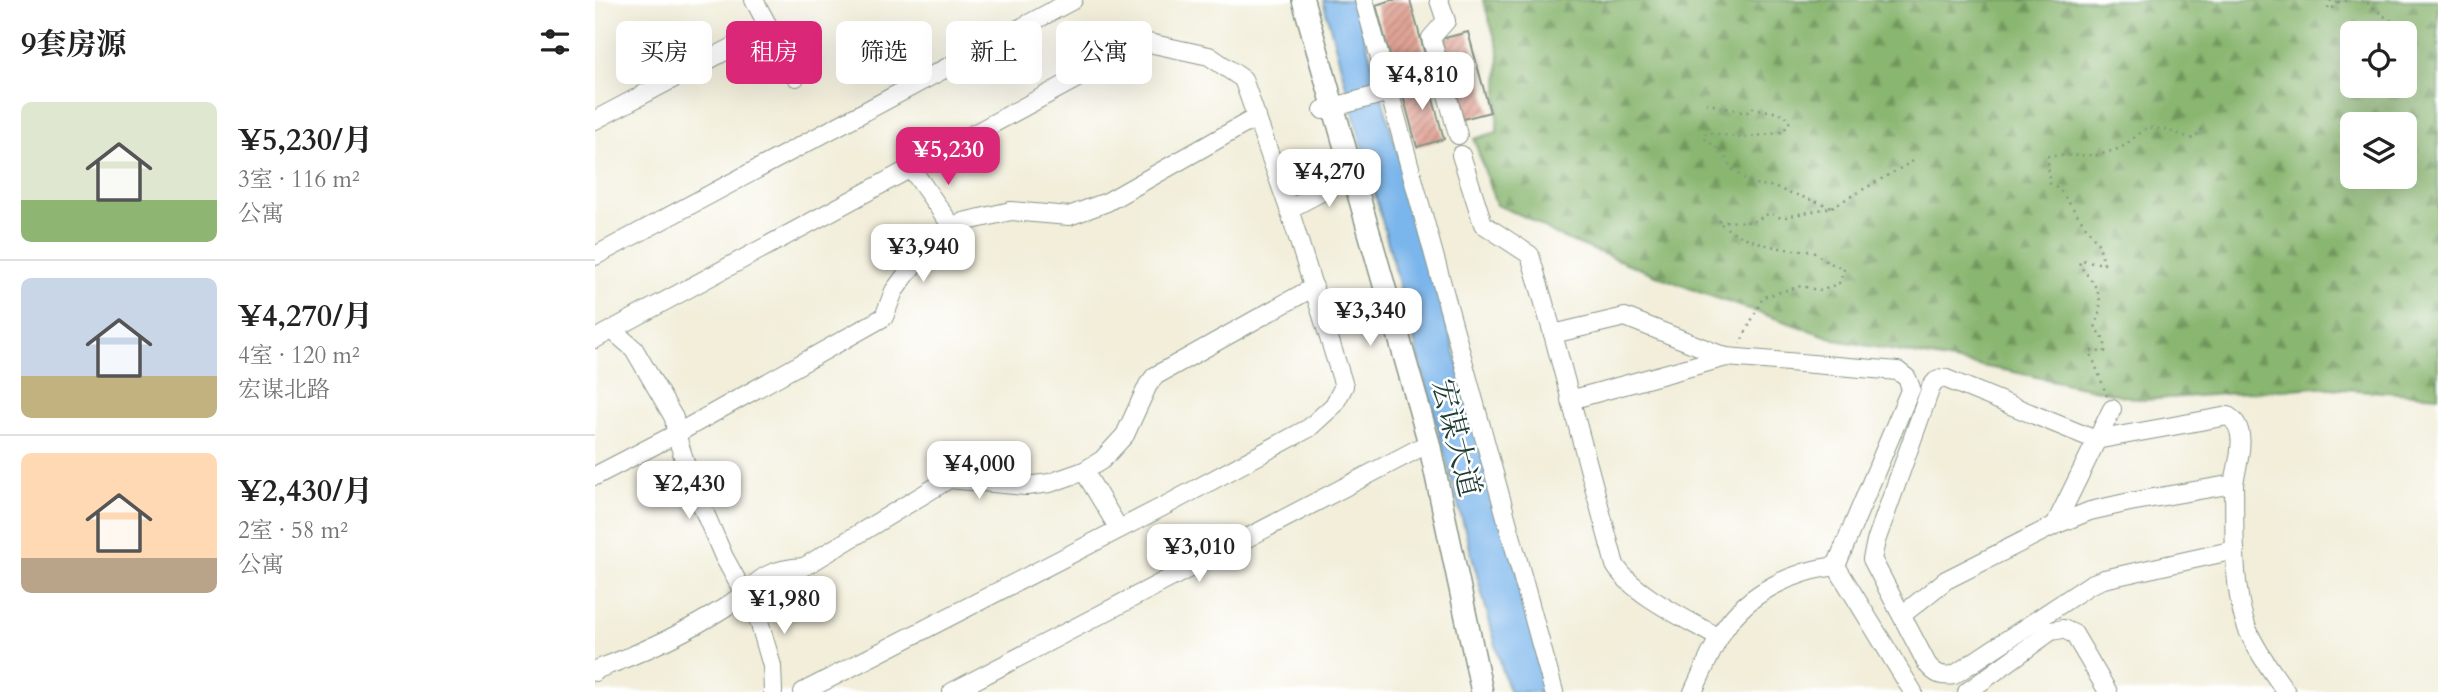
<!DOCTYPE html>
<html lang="zh">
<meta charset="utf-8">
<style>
:root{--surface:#fff;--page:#f2f2f2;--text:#222;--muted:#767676;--line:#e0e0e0;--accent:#db2777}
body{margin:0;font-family:Cardo,"Noto Serif SC",serif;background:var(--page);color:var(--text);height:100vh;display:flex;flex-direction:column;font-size:26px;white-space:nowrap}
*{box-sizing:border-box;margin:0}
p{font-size:23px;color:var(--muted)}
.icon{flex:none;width:38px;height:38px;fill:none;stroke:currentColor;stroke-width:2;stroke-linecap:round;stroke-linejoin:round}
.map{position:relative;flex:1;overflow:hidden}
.details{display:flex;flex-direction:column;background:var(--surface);width:595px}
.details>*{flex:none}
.banner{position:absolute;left:21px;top:21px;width:665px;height:63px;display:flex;gap:14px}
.buttons{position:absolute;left:1745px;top:21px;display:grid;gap:14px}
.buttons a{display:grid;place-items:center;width:77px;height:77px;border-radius:10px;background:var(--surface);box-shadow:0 7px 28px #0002;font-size:35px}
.price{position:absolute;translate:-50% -60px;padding:0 16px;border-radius:14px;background:#fff;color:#222;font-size:23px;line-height:46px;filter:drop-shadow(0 2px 4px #0008)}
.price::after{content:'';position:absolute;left:50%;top:42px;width:21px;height:16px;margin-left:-10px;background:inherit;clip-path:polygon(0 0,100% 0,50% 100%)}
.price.active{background:var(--accent);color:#fff}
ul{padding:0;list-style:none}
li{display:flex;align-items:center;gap:21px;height:175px;padding:0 21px}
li+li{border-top:2px solid var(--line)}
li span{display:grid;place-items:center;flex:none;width:196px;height:140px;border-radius:10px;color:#555}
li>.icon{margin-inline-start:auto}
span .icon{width:84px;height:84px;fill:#fffc;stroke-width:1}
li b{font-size:30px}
h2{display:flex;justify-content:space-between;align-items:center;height:84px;padding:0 21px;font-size:30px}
.chip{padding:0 24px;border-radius:10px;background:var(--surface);box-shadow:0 7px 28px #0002;font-size:24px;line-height:63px}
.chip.active{background:var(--accent);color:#fff}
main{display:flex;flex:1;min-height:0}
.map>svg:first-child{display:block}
.forest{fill:url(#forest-firs);stroke:#547a52;stroke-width:2;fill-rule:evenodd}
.water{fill:#7ab5eb;stroke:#4c7990;stroke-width:2}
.building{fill:url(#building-hatch)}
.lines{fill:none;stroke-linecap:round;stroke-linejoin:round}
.minor-casing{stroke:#889687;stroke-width:20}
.major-casing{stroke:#889687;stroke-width:24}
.path{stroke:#889687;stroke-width:2.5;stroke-dasharray:2 5;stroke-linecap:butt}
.minor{stroke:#fff;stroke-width:18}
.major{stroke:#fff;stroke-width:21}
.labels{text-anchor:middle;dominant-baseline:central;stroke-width:5;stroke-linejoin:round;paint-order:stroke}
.street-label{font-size:30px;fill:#1f3d34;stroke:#fff}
</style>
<main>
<section class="details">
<h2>9套房源<svg class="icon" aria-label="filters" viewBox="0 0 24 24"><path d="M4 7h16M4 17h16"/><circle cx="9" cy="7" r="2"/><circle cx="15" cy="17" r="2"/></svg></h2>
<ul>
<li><span style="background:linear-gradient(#dfe7d0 70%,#8fb573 0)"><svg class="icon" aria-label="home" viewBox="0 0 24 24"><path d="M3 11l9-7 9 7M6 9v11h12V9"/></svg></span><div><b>¥5,230/月</b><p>3室 · 116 m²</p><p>公寓</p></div></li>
<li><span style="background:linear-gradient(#c9d6e8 70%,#c2b280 0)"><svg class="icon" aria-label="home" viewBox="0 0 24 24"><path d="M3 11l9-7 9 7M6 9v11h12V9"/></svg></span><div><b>¥4,270/月</b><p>4室 · 120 m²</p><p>宏谋北路</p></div></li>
<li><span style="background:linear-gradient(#ffd9b3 75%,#b9a48a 0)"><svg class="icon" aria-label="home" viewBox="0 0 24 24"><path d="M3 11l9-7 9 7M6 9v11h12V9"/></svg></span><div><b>¥2,430/月</b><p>2室 · 58 m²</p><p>公寓</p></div></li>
</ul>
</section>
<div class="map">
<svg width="1843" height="692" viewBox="0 0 1843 692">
<defs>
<pattern id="forest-firs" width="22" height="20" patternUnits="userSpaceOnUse" patternTransform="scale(1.75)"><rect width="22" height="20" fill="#89b66f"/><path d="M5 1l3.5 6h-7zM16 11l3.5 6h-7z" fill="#6f955c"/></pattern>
<pattern id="building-hatch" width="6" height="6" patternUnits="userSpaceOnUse" patternTransform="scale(1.75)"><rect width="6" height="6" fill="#dfa092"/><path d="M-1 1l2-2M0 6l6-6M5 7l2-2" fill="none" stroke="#b48478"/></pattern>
</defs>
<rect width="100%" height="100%" fill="#fff"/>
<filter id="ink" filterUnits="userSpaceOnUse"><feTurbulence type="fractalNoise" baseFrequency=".0143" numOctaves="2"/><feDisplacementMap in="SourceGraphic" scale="14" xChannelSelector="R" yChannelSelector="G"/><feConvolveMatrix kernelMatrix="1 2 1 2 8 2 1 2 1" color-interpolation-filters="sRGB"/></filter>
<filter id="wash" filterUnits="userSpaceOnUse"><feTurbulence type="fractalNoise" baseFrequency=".00686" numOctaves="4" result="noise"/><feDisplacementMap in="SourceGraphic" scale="28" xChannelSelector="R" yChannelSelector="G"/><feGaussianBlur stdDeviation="1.57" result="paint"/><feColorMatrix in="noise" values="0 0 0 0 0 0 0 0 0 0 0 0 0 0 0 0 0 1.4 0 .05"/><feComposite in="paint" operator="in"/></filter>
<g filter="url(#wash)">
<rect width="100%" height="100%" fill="#f2eeda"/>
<!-- forest -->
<path class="forest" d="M 888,0 L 1843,0 L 1843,396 L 1722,387 L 1548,400 L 1414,371 L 1246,341 L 1104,292 L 961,235 L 933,218 L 901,205 L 879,139 L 902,132 L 904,51 ZM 1757,33 L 1810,33 L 1810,86 L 1757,86 ZM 1757,124 L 1810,124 L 1810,177 L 1757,177 Z"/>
<!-- water -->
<polygon class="water" points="728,0 759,0 957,692 915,692 911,683"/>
<g id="blocks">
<!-- building -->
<g class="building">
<polygon points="797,0 815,0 832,62 799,71 781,5"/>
<polygon points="873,32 895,112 868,119 846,39"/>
<polygon points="832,77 849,139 822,147 805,85"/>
</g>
</g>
</g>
<g filter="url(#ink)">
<use href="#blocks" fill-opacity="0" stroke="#889687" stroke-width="2"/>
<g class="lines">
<!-- minor casing -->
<g class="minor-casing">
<g id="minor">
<polyline points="159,0 201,77"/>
<polyline points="769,0 959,692"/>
<polyline points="844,65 863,135"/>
<polyline points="791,81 844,65 836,38 851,21 844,0"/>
<polyline points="728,110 794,92"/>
<polyline points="0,120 174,28"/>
<polyline points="866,155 888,224 935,255 958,334 1030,317 1131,357 1303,371 1312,378 1316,388 1241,566"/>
<polyline points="316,168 358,228"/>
<polyline points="694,209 757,176"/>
<polyline points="0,256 478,0"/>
<polyline points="17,330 39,349 79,418 81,434 96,481 129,557 164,621 177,666 178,692"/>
<path d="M 958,334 L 1020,565 C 1038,595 1094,620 1124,638"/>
<polyline points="0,339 549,42 614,56 648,79 694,209 749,386 739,405 714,428 577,502 208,692"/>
<polyline points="975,400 1131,357"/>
<polyline points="489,471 524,529"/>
<polyline points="0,476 81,434 289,317 299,291 333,245 368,222 416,211 474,216 512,202 662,117"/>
<path d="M 1639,484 C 1642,463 1655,429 1633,416 L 1501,440 L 1349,378 L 1341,381 L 1336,387 L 1281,541 L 1277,559 L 1332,664 C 1340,674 1346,677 1359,675 L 1496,584 L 1509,579 L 1640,550"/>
<polyline points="1460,525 1517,409"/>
<polyline points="1241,566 1318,692"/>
<path d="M 1307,615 L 1351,580 L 1460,525 L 1495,511 L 1535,502 L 1639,484 C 1640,529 1636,597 1656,637 C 1665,656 1679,674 1691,692"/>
<path d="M 0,672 L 3,669 C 46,653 90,633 129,608 C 164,586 161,570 209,567 L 354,479 L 431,486 L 455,483 L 489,471 L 507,460 L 530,435 L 553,385 L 560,376 L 719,287"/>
<polyline points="357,692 834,443"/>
<path d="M 1098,692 C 1108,671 1117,648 1130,628 C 1154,592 1199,571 1241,566"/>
<polyline points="1372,692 1456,631 1468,629 1479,634 1513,692"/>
</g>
</g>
<!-- major casing -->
<g class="major-casing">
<polyline id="major" points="708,0 834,443 887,692"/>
</g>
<!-- path -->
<g class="path">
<polyline points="1736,0 1733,7 1735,10 1742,4 1743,0"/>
<path d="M 1766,0 L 1769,1 C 1779,7 1787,16 1797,21 C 1805,25 1811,20 1819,25 L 1820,33 L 1810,37"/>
<polyline points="1743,2 1756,0"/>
<polyline points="1803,23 1803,33"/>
<path d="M 1111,103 L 1151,113 L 1158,108 L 1189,114 L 1195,121 L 1188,132 L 1147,138 L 1111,132 L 1109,138 L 1128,153 L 1137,169 L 1157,184 L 1175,186 L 1237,207 L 1186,218 L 1175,213 L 1158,222 L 1123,221 C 1140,239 1191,253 1215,250 L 1233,262 L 1249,269 L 1244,283 L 1226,291 L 1206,286 L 1168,297 L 1145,344"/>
<polyline points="1237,207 1320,160"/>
<path d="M 1512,396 L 1495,351 L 1510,352 L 1510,341 L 1500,328 C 1511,298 1503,287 1484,265 L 1486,260 L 1509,264 L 1504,245 L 1465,190 L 1454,183 L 1453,156 L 1503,155 L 1526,148 L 1553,127 L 1572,130 L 1598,139 L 1608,127"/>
</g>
<!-- minor -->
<use href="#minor" class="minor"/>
<!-- major -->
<use href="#major" class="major"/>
</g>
</g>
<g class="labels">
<!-- street labels -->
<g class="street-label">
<text transform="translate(861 438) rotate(76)">宏谋大道</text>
</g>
</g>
</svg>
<div class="buttons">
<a><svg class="icon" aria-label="locate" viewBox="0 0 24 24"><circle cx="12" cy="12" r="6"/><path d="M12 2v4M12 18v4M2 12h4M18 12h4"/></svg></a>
<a><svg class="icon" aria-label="layers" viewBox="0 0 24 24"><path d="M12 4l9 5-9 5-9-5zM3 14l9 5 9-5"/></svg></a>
</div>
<b class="price" style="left:827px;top:112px">¥4,810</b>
<b class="price active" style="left:353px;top:187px">¥5,230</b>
<b class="price" style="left:734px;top:209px">¥4,270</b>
<b class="price" style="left:328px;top:284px">¥3,940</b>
<b class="price" style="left:775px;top:348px">¥3,340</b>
<b class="price" style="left:384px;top:501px">¥4,000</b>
<b class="price" style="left:94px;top:521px">¥2,430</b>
<b class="price" style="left:604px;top:584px">¥3,010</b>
<b class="price" style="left:189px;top:636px">¥1,980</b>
<div class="banner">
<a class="chip">买房</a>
<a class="chip active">租房</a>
<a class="chip">筛选</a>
<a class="chip">新上</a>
<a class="chip">公寓</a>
</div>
</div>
</main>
